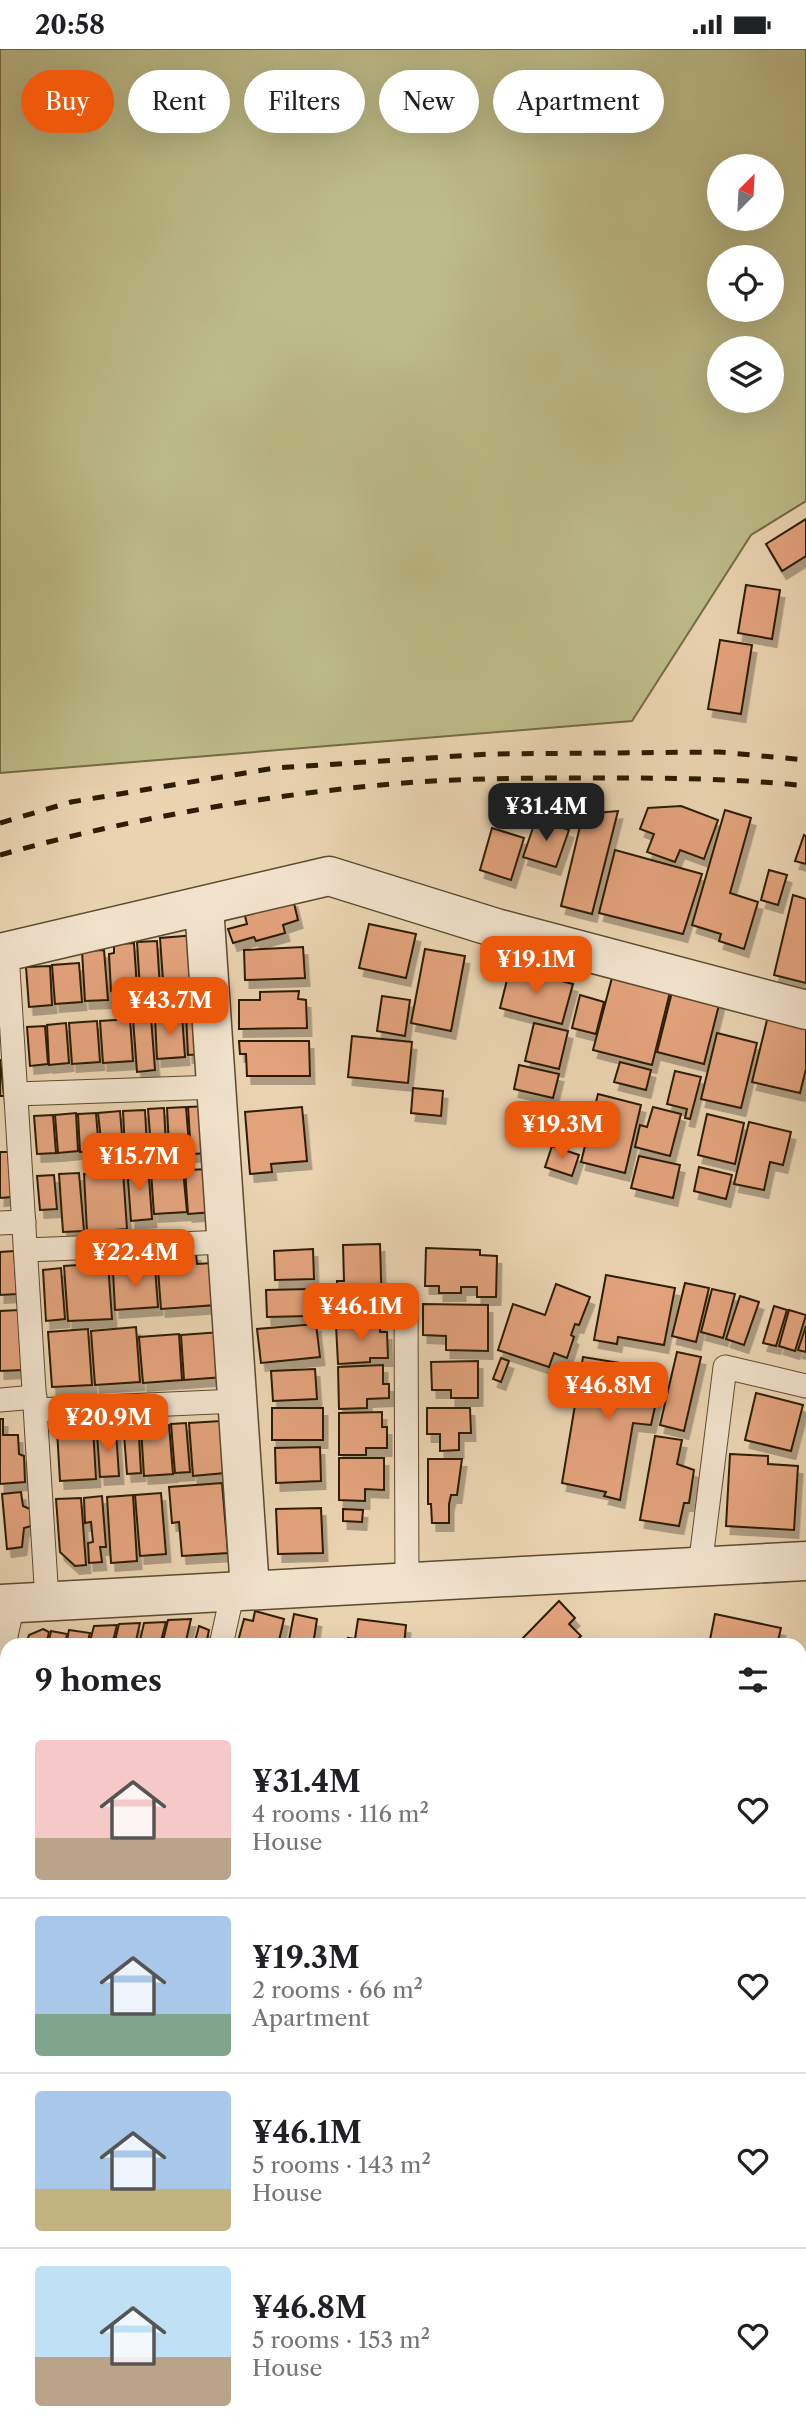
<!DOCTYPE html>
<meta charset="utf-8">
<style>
:root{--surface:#fff;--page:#f6f6f6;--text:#202124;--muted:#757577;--line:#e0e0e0;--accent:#ea580c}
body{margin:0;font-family:"Libre Caslon Text",serif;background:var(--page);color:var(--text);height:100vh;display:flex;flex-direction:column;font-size:26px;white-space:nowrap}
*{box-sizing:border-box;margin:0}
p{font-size:23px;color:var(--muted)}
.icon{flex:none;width:38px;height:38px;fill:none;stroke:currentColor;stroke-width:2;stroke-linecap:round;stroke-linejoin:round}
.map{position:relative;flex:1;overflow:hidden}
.panel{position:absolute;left:0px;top:1589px;width:807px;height:798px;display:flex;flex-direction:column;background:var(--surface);border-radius:21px 21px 0 0;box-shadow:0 7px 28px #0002}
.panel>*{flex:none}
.banner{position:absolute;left:21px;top:21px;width:765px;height:63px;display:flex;gap:14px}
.needle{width:46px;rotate:24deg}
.buttons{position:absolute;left:707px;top:105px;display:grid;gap:14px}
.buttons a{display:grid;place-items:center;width:77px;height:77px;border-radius:50%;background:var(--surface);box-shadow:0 7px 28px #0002;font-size:35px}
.price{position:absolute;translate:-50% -60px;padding:0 16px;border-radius:14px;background:var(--accent);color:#fff;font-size:23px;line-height:46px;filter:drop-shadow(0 2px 4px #0008)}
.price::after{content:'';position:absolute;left:50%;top:42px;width:21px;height:16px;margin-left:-10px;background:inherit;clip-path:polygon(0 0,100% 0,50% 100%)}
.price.current{background:#222;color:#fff}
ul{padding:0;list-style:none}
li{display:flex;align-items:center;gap:21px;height:175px;padding:0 35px}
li+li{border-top:2px solid var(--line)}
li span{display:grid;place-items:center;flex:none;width:196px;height:140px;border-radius:7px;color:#555}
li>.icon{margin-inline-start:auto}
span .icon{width:84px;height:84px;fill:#fffc;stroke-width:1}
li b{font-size:30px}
h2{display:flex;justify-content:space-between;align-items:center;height:84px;padding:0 35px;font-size:30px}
.tag{padding:0 24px;border-radius:32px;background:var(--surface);box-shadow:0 7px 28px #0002;font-size:24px;line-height:63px}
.tag.current{background:var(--accent);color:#fff}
.status{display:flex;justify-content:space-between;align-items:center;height:49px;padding:0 35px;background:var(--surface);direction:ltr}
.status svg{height:19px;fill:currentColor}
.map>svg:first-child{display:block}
.green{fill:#bcbb88;stroke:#756c46;stroke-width:2;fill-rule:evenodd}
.building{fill:#e2a27c;stroke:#2e1d03;stroke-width:2;filter:url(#shadow)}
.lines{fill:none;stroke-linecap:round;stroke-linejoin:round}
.service-casing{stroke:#5d4a2e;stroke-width:25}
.minor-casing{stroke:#5d4a2e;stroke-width:41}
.tertiary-casing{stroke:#5d4a2e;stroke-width:41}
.primary-casing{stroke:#2e1d03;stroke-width:41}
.service{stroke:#f1e2cc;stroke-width:23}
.minor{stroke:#f1e2cc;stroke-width:38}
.tertiary{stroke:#f1e2cc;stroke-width:38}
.primary{stroke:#e5ba78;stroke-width:38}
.rail{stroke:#2e1d03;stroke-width:5;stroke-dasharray:12 12;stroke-linecap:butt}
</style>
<div class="status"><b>20:58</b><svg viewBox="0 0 49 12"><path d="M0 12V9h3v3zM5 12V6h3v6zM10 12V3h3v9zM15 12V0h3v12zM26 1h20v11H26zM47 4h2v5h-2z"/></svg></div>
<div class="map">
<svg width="806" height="2387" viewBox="0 0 806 2387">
<defs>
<filter id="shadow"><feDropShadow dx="4.5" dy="8" stdDeviation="0" flood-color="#0004"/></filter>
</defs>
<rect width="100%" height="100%" fill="#ead3b1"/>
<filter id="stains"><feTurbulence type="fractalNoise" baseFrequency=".00286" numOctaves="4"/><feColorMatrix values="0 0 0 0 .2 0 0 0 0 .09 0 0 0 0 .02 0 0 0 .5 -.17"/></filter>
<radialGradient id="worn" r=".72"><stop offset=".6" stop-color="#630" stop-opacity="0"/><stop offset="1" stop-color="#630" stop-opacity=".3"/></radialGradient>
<!-- green -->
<path class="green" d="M 0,0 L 806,0 L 806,452 L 751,486 L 632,672 L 0,724 ZM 719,117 L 772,117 L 772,170 L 719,170 ZM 719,208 L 772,208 L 772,261 L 719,261 ZM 719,299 L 772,299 L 772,352 L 719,352 Z"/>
<!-- building -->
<g class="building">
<polygon points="806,470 806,507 782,522 766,495"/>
<polygon points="746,536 780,541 772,590 738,584"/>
<polygon points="720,591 752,596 741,665 708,660"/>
<polygon points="681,757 718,771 704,810 680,801 675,813 647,803 654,785 640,780 648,759"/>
<polygon points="725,761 751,769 730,844 758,853 744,900 719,892 721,885 692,876"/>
<polygon points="618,762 592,865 561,857 583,765"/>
<polygon points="536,770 569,781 556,818 523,808"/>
<polygon points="492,779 524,789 511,831 480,821"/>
<polygon points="804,786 806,787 806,815 795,812"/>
<polygon points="615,801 702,825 683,885 599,864"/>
<polygon points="769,821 787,826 778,856 761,851"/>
<polygon points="793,846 806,850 806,934 774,926"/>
<polygon points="293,850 298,871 283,876 285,884 256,892 254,888 233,894 228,880 247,875 244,863"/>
<polygon points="369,875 416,885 406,929 359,919"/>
<polygon points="196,886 200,943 164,945 160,889"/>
<polygon points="157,892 160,939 140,940 137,893"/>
<polygon points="134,894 137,940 111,942 109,905 114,904 114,895"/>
<polygon points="303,898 305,929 245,931 244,901"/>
<polygon points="425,900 465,907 451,982 411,974"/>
<polygon points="104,901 108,951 85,952 82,902"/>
<polygon points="79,914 82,953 55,955 52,916"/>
<polygon points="50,917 52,956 29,958 26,918"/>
<polygon points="510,919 573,935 562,975 500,959"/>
<polygon points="613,925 671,939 652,1016 593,1001"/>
<polygon points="673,939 720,952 704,1015 657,1003"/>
<polygon points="299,942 298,950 306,951 307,979 239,980 239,951 260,951 260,943"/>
<polygon points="580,946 604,953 596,985 572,979"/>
<polygon points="382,947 410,951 405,987 377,982"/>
<polygon points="186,965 201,965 204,1005 188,1006"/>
<polygon points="182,966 185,1008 157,1010 155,968"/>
<polygon points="768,967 806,976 806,1020 800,1044 752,1033"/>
<polygon points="151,968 155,1021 137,1023 133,970"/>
<polygon points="130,970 133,1012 103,1014 100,972"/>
<polygon points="97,972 100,1013 72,1015 69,974"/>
<polygon points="66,974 69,1014 49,1016 47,976"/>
<polygon points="534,974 568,982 559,1020 525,1012"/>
<polygon points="45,977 48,1015 30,1017 27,978"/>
<polygon points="717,984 757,994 741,1059 701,1050"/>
<polygon points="352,987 412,993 408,1034 348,1028"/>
<polygon points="239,992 309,992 310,1027 247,1027 246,1005 240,1005"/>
<polygon points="0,1010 4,1047 0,1047"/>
<polygon points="620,1013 651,1021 646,1041 614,1033"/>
<polygon points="519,1016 559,1025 553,1049 514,1040"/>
<polygon points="675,1022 701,1028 690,1070 685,1069 687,1060 667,1055"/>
<polygon points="413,1039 443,1042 441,1067 411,1064"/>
<polygon points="598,1045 641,1056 625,1124 581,1113"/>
<polygon points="209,1057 212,1104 191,1105 188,1058"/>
<polygon points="186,1058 189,1096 169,1097 167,1059"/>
<polygon points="302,1058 307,1112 271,1115 272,1123 250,1125 245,1063"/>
<polygon points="540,1058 552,1063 546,1077 535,1072"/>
<polygon points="653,1058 681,1065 670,1107 635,1098 640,1076 647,1078"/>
<polygon points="164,1059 166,1097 151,1098 148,1060"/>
<polygon points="145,1061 147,1098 125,1100 123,1062"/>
<polygon points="120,1062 123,1099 102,1100 98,1064"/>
<polygon points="76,1064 78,1102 58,1104 55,1066"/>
<polygon points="96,1064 99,1102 80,1103 78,1065"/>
<polygon points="707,1065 744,1074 735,1115 698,1106"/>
<polygon points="53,1066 56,1104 37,1105 34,1067"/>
<polygon points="749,1073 791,1083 783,1116 770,1113 764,1141 734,1135"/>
<polygon points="552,1097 579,1106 572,1127 545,1118"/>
<polygon points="0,1103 8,1103 12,1148 0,1149"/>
<polygon points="639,1107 680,1116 673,1149 631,1139"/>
<polygon points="148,1116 152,1170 131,1172 127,1117"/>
<polygon points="699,1118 732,1126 726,1150 694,1142"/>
<polygon points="211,1120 214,1163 188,1165 185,1121"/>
<polygon points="183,1121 187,1163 154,1165 151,1123"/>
<polygon points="123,1122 127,1180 87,1183 84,1125"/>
<polygon points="79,1124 84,1182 63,1183 59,1125"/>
<polygon points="54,1126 57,1160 40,1161 37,1127"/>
<polygon points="380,1195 382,1262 338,1264 337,1232 344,1232 343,1196"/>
<polygon points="426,1199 480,1201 480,1206 497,1207 496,1248 477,1248 477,1238 461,1238 461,1244 439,1244 439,1237 425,1237"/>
<polygon points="313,1200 314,1230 275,1231 274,1202"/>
<polygon points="14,1202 17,1245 0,1246 0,1203"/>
<polygon points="196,1204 197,1215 213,1214 216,1256 161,1260 157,1207"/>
<polygon points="108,1214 112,1270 68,1272 64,1217"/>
<polygon points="61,1219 65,1270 46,1272 43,1221"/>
<polygon points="155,1219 158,1258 115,1261 113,1222"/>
<polygon points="606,1226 675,1239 664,1296 618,1288 617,1295 594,1291"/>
<polygon points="685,1234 709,1239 696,1293 672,1287"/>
<polygon points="556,1235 590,1248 579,1276 575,1275 571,1286 574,1288 567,1309 554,1304 549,1318 498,1301 513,1255 545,1266"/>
<polygon points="308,1240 309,1267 267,1268 266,1241"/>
<polygon points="712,1240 735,1245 723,1289 701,1283"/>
<polygon points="740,1247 759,1253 744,1296 726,1290"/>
<polygon points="423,1255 488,1256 488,1302 446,1301 446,1287 423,1286"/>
<polygon points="774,1257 787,1261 776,1297 763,1294"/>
<polygon points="19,1261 23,1321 0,1322 0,1262"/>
<polygon points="789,1261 806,1266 795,1302 779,1297"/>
<polygon points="368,1274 380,1274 380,1283 387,1283 388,1309 370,1309 370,1313 338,1315 336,1276"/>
<polygon points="316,1275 320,1308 261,1314 257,1280"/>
<polygon points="806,1277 806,1303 798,1301"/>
<polygon points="136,1278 140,1333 95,1336 91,1282"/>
<polygon points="88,1280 92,1336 52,1338 48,1283"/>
<polygon points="221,1283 224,1328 184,1331 181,1286"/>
<polygon points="179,1285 182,1331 143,1334 139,1288"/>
<polygon points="677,1303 701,1308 684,1382 660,1376"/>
<polygon points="583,1308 663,1321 651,1376 633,1374 620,1451 604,1447 606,1443 562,1434"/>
<polygon points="501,1309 509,1312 501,1333 493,1330"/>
<polygon points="478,1312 478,1349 451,1349 451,1341 432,1341 431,1313"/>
<polygon points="383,1316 383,1335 389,1335 389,1349 367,1350 367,1359 339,1360 338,1318"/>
<polygon points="315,1320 317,1350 273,1352 271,1322"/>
<polygon points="756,1344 803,1356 791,1402 745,1391"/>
<rect x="272" y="1359" width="51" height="32"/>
<polygon points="427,1359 470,1359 471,1384 459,1384 459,1401 440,1402 440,1385 427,1385"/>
<polygon points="382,1363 382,1378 387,1378 387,1399 366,1399 366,1406 339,1406 339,1364"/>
<polygon points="0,1370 3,1370 3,1386 18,1386 19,1405 24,1407 25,1433 0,1435"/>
<polygon points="138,1370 141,1424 127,1425 123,1371"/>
<polygon points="221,1372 225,1424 193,1427 189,1374"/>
<polygon points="186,1374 190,1423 175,1424 171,1375"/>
<polygon points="169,1376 173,1425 144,1427 141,1378"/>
<polygon points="93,1379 96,1430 60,1432 57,1381"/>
<polygon points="116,1382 119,1427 100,1428 97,1384"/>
<polygon points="655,1387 682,1391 677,1415 694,1421 689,1454 684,1454 679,1477 640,1471"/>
<polygon points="320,1398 321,1432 276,1434 275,1399"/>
<polygon points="730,1405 768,1407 768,1415 798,1417 794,1481 726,1477"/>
<polygon points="339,1409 384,1409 384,1441 365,1440 365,1452 339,1451"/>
<polygon points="428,1410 462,1410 457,1446 451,1446 449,1455 449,1474 432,1474 431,1455 428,1455"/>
<polygon points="222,1434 228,1504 182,1507 179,1473 172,1474 169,1438"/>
<polygon points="21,1443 23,1457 30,1460 31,1477 24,1479 22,1498 7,1500 2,1445"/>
<polygon points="161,1444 166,1505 140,1507 135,1446"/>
<polygon points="133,1446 137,1512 111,1514 107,1448"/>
<polygon points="102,1447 106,1498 100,1498 102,1513 89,1514 88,1494 93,1493 91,1473 85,1474 84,1449"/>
<polygon points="81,1449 86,1516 75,1517 60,1503 56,1450"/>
<polygon points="321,1459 323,1504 278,1505 276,1460"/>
<polygon points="343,1460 363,1461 362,1473 343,1472"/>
<polygon points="559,1552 575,1569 569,1575 581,1587 572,1596 524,1596 520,1592"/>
<polygon points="255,1562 284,1570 278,1596 237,1596 244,1570 253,1572"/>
<polygon points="294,1565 317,1570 313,1596 288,1596"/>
<polygon points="715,1565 781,1579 777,1596 709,1596"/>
<polygon points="191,1570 185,1596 162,1596 168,1571"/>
<polygon points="358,1570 406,1576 404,1596 347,1596 348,1589 355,1590"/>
<polygon points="166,1573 160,1596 139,1596 144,1574"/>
<polygon points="140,1574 135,1596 114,1596 119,1575"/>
<polygon points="117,1576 112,1596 89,1596 94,1577"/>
<polygon points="199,1577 209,1581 206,1596 194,1596"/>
<polygon points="43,1580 49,1583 46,1596 26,1596 29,1586"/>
<polygon points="69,1581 90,1584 87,1596 66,1596"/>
<polygon points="51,1582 67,1585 65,1596 48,1596"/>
<polygon points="800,1663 806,1665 806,1715 800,1714"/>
<polygon points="0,1684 7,1686 7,1727 2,1746 0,1746"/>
<polygon points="800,1737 806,1739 806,1752 800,1750"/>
<polygon points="0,1781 7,1784 7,1844 0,1842"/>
<polygon points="0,1860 7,1862 7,1884 0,1882"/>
<polygon points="7,1890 7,1917 0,1915"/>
<polygon points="800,1905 806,1906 806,1992 800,1990"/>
<polygon points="3,2076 7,2077 7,2133 0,2131 0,2089"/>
<polygon points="7,2211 7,2230 1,2228"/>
<polygon points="800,2262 806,2267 806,2286 800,2316"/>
<polygon points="496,2380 540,2380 539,2387 494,2387"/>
</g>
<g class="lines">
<!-- service casing -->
<g class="service-casing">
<g id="service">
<polyline points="7,903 47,1552"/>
<polyline points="16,1045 217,1038"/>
<polyline points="0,1174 24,1173"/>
<polyline points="26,1201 227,1193"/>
<polyline points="406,1251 407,1534"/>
<polyline points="0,1351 35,1348"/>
<polyline points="36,1361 237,1352"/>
<polyline points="700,1518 725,1318 806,1337"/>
<polyline points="221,1596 233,1542"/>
<polyline points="0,1616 13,1554"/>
<polyline points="0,1763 7,1764"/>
</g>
</g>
<!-- minor casing -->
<g class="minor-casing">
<g id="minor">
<polyline points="204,857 250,1541"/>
<polyline points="0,904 329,827 496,879 806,961"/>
<polyline points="0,2158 7,2160"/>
</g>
</g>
<!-- tertiary casing -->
<g class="tertiary-casing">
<polyline id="tertiary" points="0,1555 806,1512"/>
</g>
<!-- primary casing -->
<g class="primary-casing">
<g id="primary">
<polyline points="0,1974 7,1975"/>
<polyline points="800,2170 806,2171"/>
</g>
</g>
<!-- service -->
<use href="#service" class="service"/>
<!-- minor -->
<use href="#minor" class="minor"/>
<!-- tertiary -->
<use href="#tertiary" class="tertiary"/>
<!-- primary -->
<use href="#primary" class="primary"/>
<!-- rail -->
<g class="rail">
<polyline points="0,774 71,753 275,719 490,705 719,703 806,711"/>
<path d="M 0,806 C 124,771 253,748 381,736 C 452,729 523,729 594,729 C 665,729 735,729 806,737"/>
<polyline points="0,2329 7,2330"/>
<polyline points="0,2349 7,2351"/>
<polyline points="127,2380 156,2387"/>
<polyline points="210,2380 239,2387"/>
</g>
</g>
<rect width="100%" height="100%" filter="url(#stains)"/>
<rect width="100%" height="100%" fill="url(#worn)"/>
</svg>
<div class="buttons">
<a><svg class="needle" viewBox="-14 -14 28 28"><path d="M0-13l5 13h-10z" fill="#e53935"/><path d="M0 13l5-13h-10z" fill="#757577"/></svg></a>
<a><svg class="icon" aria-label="locate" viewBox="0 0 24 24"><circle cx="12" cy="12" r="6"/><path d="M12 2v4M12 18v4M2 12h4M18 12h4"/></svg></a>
<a><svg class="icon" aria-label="layers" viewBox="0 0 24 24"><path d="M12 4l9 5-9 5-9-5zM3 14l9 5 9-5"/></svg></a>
</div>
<b class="price current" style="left:546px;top:794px">¥31.4M</b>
<b class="price" style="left:536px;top:947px">¥19.1M</b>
<b class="price" style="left:170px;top:988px">¥43.7M</b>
<b class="price" style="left:562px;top:1112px">¥19.3M</b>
<b class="price" style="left:139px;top:1144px">¥15.7M</b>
<b class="price" style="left:135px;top:1240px">¥22.4M</b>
<b class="price" style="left:361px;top:1294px">¥46.1M</b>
<b class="price" style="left:608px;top:1373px">¥46.8M</b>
<b class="price" style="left:108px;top:1405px">¥20.9M</b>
<div class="banner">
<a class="tag current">Buy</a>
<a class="tag">Rent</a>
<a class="tag">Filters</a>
<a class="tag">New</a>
<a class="tag">Apartment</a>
</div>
<section class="panel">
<h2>9 homes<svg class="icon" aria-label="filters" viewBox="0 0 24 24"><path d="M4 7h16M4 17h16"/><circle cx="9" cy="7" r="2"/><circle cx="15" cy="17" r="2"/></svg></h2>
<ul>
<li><span style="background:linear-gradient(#f6c9c9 70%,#b9a48a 0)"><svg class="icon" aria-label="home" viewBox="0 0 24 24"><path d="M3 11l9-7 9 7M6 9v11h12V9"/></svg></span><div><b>¥31.4M</b><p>4 rooms · 116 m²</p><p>House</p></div><svg class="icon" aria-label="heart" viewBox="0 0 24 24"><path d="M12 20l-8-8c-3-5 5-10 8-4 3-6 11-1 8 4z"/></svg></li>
<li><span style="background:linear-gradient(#a9c7e8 70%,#7fa58c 0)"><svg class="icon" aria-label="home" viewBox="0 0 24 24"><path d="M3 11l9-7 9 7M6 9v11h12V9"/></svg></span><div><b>¥19.3M</b><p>2 rooms · 66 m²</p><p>Apartment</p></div><svg class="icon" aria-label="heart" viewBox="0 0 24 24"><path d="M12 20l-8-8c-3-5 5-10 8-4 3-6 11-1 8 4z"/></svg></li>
<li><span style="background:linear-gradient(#a9c7e8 70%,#c2b280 0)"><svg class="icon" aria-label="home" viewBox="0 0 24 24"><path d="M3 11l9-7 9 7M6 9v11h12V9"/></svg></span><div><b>¥46.1M</b><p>5 rooms · 143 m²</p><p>House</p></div><svg class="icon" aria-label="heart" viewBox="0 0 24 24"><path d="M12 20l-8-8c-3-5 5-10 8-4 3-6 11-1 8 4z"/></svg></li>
<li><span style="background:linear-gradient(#bfe0f5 65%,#b9a48a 0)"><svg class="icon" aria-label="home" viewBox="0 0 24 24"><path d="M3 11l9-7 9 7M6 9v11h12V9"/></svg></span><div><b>¥46.8M</b><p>5 rooms · 153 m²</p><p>House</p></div><svg class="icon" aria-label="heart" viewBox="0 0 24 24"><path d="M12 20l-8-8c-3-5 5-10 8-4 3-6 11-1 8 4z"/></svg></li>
</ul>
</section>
</div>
